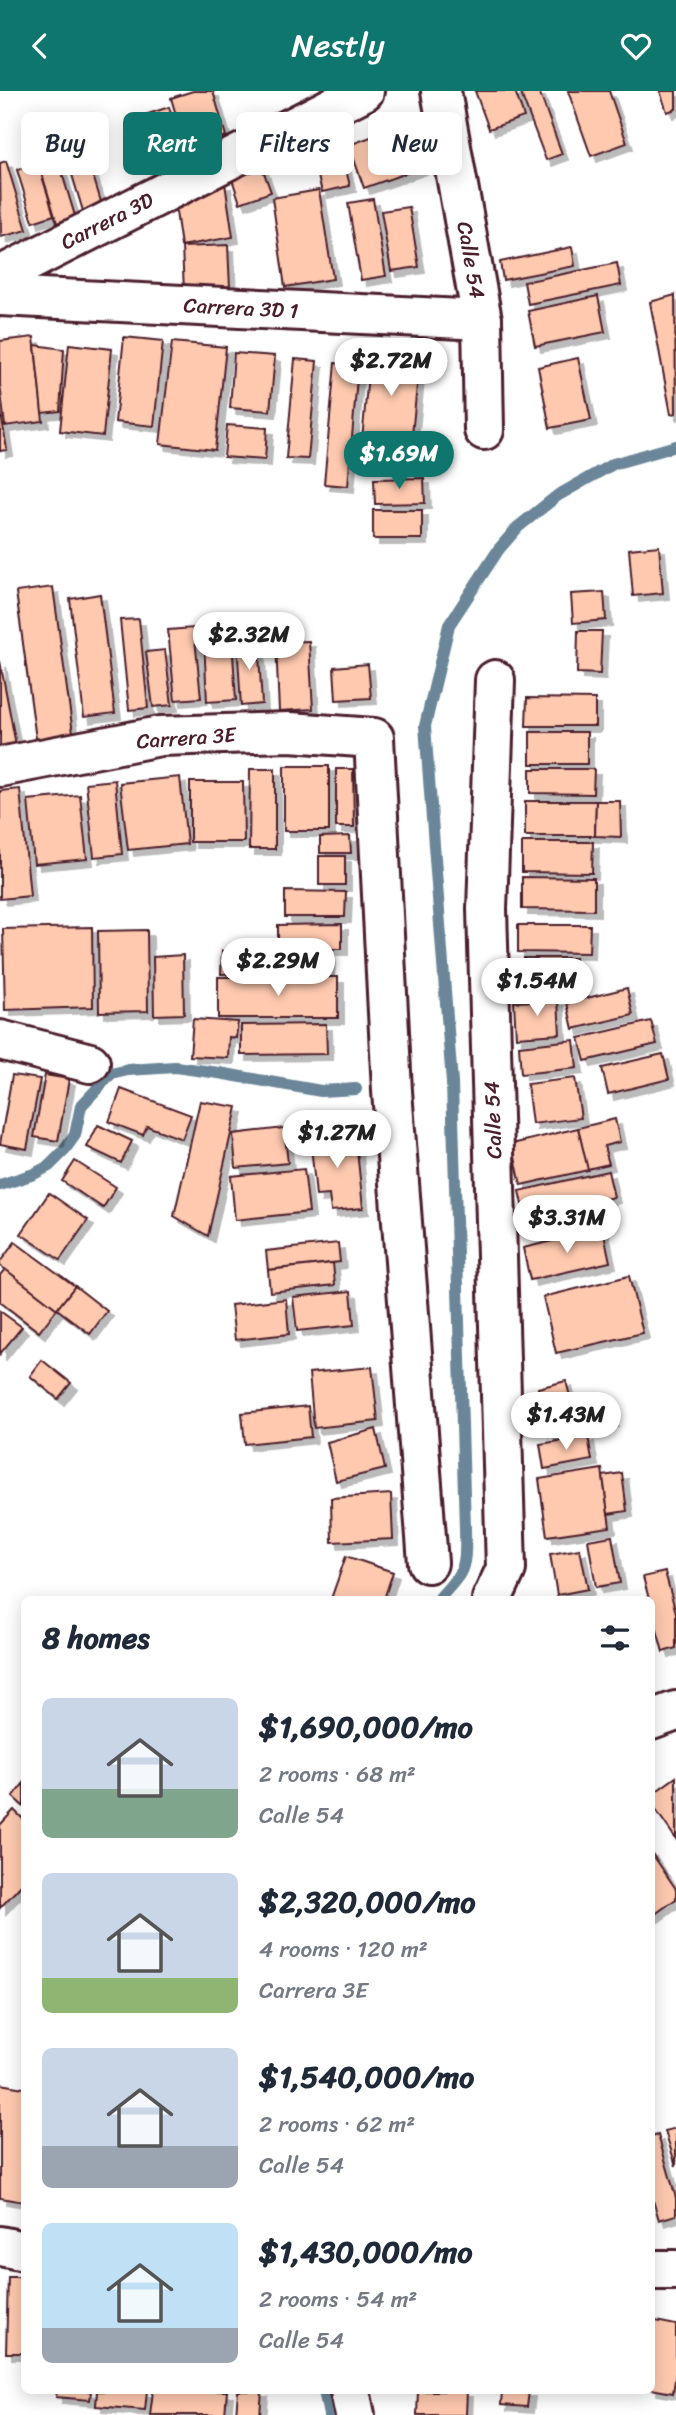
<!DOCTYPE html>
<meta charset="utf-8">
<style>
:root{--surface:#fff;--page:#f2f2f3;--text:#1f2937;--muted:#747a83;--accent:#0f766e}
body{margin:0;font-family:Sriracha,sans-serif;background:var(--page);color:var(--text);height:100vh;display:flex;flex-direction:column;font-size:26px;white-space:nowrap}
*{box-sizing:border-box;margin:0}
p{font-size:23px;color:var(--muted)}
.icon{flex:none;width:38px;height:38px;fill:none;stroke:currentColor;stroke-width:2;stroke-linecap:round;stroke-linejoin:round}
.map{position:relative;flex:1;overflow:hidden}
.sheet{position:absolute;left:21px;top:1505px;width:634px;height:798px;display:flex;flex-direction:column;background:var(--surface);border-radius:10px;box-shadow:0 4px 18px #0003}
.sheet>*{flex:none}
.hud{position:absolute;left:21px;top:21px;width:635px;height:63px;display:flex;gap:14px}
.price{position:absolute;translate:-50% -60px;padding:0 16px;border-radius:24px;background:#fff;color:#222;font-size:23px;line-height:46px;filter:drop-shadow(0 2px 4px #0008)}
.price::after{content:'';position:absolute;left:50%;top:42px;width:21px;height:16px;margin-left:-10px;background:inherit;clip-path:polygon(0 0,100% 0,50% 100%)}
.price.active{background:var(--accent);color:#fff}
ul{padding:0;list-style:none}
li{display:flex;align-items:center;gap:21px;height:175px;padding:0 21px}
li span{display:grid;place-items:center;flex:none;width:196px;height:140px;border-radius:10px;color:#555}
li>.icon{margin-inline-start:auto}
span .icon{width:84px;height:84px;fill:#fffc;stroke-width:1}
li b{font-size:30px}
h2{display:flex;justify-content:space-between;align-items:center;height:84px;padding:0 21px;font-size:30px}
.pill{padding:0 24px;border-radius:10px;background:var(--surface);box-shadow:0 4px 18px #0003;font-size:24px;line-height:63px}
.pill.active{background:var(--accent);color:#fff}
header{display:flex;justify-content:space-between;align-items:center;height:91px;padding:0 21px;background:var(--accent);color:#fff;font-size:32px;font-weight:600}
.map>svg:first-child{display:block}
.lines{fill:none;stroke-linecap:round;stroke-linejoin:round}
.stream{stroke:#6a8698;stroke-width:12}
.building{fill:#fec9af;stroke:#4a1f2b;stroke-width:2;filter:url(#shadow)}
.minor-casing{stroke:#4a1f2b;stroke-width:44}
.minor{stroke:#fff;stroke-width:38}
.labels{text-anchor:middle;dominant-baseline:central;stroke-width:5;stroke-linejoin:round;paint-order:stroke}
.street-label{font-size:21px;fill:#4a1f2b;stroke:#fff}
</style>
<header><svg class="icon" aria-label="back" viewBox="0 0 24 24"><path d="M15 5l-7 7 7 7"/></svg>Nestly<svg class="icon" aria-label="heart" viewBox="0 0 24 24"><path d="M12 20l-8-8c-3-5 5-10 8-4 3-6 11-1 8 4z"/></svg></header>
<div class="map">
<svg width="676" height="2324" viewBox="0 0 676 2324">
<defs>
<filter id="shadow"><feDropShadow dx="6" dy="6" stdDeviation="0" flood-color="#0004"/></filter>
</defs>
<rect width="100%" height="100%" fill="#fff"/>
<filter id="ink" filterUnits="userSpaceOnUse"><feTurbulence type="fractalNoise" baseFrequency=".0143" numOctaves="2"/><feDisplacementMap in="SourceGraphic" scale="14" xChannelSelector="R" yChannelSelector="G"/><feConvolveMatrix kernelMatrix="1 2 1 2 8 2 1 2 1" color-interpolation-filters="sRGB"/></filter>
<g filter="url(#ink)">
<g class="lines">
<!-- stream -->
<g class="stream">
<polyline points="0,1094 34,1083 49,1075 63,1061 75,1044 81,1015 111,983 128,979 175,976 219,982 321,1000 356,998"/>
<path d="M 439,1508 C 445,1500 456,1490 460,1482 C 467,1470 465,1451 465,1437 L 452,992 L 425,635 L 449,534 L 499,458 L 518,436 L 557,405 L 613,373 L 676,355"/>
<polyline points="324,2300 329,2324"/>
</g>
</g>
<!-- building -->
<g class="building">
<polygon points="193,0 213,0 226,45 186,58 171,7"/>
<polygon points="475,0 515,0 524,26 489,38"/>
<polygon points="520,0 539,0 562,63 546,69"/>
<polygon points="568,0 609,0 627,52 591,65"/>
<polygon points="660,0 676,0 676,18 667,21"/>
<polygon points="169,16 185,69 155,79 139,26"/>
<polygon points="46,29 75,125 57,132 27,35"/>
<polygon points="395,37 401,53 415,48 424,76 364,97 349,54"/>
<polygon points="79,38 105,124 86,130 60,44"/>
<polygon points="337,42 350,95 322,101 309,50"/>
<polygon points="259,68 271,101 240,112 229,79"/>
<polygon points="6,70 27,139 1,146 0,72"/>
<polygon points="38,72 54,124 33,131 17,79"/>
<polygon points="225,92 233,146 181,155 173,100"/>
<polygon points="319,99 333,188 285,196 272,107"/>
<polygon points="373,108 386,185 361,189 348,112"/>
<polygon points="409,116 419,176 391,180 381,120"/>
<polygon points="228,154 230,197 184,200 182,156"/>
<polygon points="572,156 575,175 503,189 500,171"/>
<polygon points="617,172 621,194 528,213 524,191"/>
<polygon points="675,204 676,322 671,323 650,211"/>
<polygon points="598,205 605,241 535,255 528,220"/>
<polygon points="34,246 43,330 5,335 0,293 0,250"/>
<polygon points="124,246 163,250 154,335 115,331"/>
<polygon points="371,249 421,254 410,364 361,361"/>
<polygon points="172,251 226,256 215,359 160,353"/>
<polygon points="69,253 112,258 103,345 60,340"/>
<polygon points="35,254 64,258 60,320 42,322"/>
<polygon points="234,262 275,265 270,320 230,317"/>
<polygon points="578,267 591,329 550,337 538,276"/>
<polygon points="295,268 317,270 308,368 286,367"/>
<polygon points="335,272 358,274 348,395 324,393"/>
<polygon points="0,315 7,359 0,360"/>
<polygon points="227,334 267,337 265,369 224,366"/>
<polygon points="424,387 425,412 375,413 374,388"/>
<rect x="373" y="419" width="49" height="29"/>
<polygon points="659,455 663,502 633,505 629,458"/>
<polygon points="53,496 73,642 36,648 16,501"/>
<polygon points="604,501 606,529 573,532 571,503"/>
<polygon points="100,503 115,622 84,626 70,508"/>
<polygon points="139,528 148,617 129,619 120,529"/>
<polygon points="194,537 201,607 175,609 168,539"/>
<polygon points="578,540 602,540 600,583 577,582"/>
<polygon points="232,548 236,609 207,611 204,550"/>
<polygon points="258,548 262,613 241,615 237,549"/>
<polygon points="309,550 313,618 279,620 276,551"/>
<polygon points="165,559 172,614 153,616 146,561"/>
<polygon points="0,570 16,654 0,657"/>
<polygon points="368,573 371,607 336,609 334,576"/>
<polygon points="527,607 595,608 595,635 526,635"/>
<rect x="530" y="641" width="57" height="32"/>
<rect x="284" y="675" width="45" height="65"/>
<polygon points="250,678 275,678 275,758 249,758"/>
<polygon points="336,678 353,678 354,736 336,736"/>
<polygon points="530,678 594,678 593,703 530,702"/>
<polygon points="180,686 187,753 128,759 120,692"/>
<polygon points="115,689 122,763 94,766 86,692"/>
<polygon points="190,691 243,691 244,751 190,751"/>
<polygon points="20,698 30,805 0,808 0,700"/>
<polygon points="80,704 87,768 34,773 28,709"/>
<polygon points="525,710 596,710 595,745 525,745"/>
<polygon points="596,710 620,710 621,746 595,745"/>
<polygon points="350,745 351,762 320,762 320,746"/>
<polygon points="522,751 593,751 592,782 522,781"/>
<rect x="319" y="765" width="26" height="29"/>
<polygon points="522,786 594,787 594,819 522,818"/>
<polygon points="285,800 346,801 345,826 285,826"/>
<polygon points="342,833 342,858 278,858 278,834"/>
<polygon points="518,834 590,834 589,862 518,861"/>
<polygon points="92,836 93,916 5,919 3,838"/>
<polygon points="147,839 148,920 99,921 98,840"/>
<polygon points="329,859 328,882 221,883 222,860"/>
<polygon points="183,864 184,923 154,924 153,866"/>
<polygon points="524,867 575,867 575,891 523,891"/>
<rect x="218" y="886" width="120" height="41"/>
<polygon points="627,897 633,924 573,938 567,912"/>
<polygon points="558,909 560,943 516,946 514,911"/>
<polygon points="193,928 238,931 236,947 229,946 228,967 190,965"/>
<polygon points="651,930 657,953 585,970 579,947"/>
<polygon points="326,933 327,963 241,964 241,934"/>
<polygon points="574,949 577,977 521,983 519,955"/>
<polygon points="663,963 669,988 608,1003 602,977"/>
<polygon points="12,984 40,988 27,1058 0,1053"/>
<polygon points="45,984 69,988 58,1050 34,1046"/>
<polygon points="575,987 581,1027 532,1033 527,993"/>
<polygon points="121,998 191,1024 182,1048 147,1035 143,1044 109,1031"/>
<polygon points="200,1010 237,1016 208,1145 174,1125"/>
<polygon points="615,1028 620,1051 604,1055 609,1073 587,1078 578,1037"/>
<polygon points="98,1034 132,1050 121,1072 87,1056"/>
<polygon points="284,1037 288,1072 236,1077 233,1043"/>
<polygon points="578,1037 588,1079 521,1094 512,1053"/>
<polygon points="355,1040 363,1117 331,1120 329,1104 316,1105 310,1044"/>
<polygon points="75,1070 116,1096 103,1117 62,1090"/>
<polygon points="304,1078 309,1121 235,1129 231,1085"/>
<polygon points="608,1080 614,1106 525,1126 519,1100"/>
<polygon points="49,1102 88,1129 60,1169 21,1143"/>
<polygon points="603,1138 610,1171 530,1189 523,1157"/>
<polygon points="15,1151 75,1195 57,1218 0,1175 0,1171"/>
<polygon points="338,1152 340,1171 268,1179 266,1160"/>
<polygon points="333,1172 335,1194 270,1201 268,1179"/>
<polygon points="5,1178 57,1218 39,1241 0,1211 0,1184"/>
<polygon points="629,1185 643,1242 556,1262 543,1206"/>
<polygon points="75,1195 107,1220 90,1243 57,1218"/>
<polygon points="351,1200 354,1234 297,1240 293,1206"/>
<polygon points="286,1208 289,1243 235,1249 231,1214"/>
<polygon points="0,1220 22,1236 0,1263"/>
<polygon points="42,1269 71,1292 58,1308 30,1285"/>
<polygon points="372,1276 378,1330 314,1337 309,1282"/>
<polygon points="566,1290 572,1313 606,1306 612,1330 549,1345 538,1297"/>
<polygon points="308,1315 311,1346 245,1353 242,1322"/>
<polygon points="376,1338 385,1378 336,1390 327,1351"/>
<polygon points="588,1345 592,1369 544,1378 540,1353"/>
<polygon points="602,1378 610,1436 547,1445 539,1388"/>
<polygon points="622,1382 627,1420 608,1423 603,1385"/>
<polygon points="391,1403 393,1448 332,1451 331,1407"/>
<polygon points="612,1445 620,1492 596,1496 588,1449"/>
<polygon points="580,1458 588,1498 557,1504 550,1463"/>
<polygon points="346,1465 393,1481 384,1508 331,1508"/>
<polygon points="665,1481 676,1522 676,1557 663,1561 651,1517 651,1508 649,1508 643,1486"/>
<polygon points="676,1686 676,1748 651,1712 651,1704"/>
<polygon points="24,1692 24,1716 13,1706"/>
<polygon points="14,1719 24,1729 24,1791 0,1817 0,1734"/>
<polygon points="651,1761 676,1798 676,1808 651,1826"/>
<polygon points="0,1993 24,1997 24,2111 0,2107"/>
<polygon points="676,2037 676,2075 665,2040"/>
<polygon points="658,2044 676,2107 676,2124 659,2129 651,2103 651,2046"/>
<polygon points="8,2186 24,2186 24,2262 6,2262"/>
<polygon points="651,2229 676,2234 676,2282 673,2302 651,2298"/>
<polygon points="57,2300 91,2300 90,2309 56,2306"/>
<polygon points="97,2300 147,2300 145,2319 96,2315"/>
<polygon points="153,2300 227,2300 225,2324 150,2324"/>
<polygon points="238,2300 262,2300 260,2324 236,2324"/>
<polygon points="418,2300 467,2300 466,2324 417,2324"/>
<polygon points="502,2300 529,2300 527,2316 501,2314"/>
</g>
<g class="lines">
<!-- minor casing -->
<g class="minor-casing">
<g id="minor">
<polyline points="441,0 482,229 484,339"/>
<polyline points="0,185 364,0"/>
<polyline points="0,205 482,229"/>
<polyline points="0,676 160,645 290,641 374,647 392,1000 428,1472"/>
<polyline points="0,949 90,972"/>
<polyline points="492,1508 506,1478 487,818 495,589"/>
<polyline points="651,1629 676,1620"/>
<polyline points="0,2155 24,2160"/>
<polyline points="651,2179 676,2179"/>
<polyline points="350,2300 355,2324"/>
</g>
</g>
<!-- minor -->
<use href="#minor" class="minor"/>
</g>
</g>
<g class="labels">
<!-- street labels -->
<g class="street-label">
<text transform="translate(107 130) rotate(-27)">Carrera 3D</text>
<text transform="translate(471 169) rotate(80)">Calle 54</text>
<text transform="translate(241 217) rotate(3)">Carrera 3D 1</text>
<text transform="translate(186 647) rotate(-4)">Carrera 3E</text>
<text transform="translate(493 1029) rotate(-92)">Calle 54</text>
</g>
</g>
</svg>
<b class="price" style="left:391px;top:307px">$2.72M</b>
<b class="price active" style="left:399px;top:400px">$1.69M</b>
<b class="price" style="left:249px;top:581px">$2.32M</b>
<b class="price" style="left:278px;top:907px">$2.29M</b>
<b class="price" style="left:537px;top:927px">$1.54M</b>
<b class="price" style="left:337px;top:1079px">$1.27M</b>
<b class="price" style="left:567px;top:1164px">$3.31M</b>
<b class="price" style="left:566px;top:1361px">$1.43M</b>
<div class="hud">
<a class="pill">Buy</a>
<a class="pill active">Rent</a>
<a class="pill">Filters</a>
<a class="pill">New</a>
</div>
<section class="sheet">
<h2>8 homes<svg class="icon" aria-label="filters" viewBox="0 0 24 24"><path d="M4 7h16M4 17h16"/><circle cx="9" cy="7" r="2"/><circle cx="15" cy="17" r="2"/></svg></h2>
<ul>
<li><span style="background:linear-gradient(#c9d6e8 65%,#7fa58c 0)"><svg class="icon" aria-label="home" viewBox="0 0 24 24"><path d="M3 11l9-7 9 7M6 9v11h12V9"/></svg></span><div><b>$1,690,000/mo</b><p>2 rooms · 68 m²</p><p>Calle 54</p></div></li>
<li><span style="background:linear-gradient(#c9d6e8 75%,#8fb573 0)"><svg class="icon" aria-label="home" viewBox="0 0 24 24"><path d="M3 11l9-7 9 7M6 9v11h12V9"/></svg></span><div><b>$2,320,000/mo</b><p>4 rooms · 120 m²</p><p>Carrera 3E</p></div></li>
<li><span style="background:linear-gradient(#c9d6e8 70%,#9aa5b1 0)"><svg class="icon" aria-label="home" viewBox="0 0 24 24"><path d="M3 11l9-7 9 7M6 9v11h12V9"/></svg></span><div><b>$1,540,000/mo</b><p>2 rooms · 62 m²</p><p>Calle 54</p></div></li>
<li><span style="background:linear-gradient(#bfe0f5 75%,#9aa5b1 0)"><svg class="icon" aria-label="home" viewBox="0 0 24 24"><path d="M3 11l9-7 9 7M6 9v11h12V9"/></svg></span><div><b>$1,430,000/mo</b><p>2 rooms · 54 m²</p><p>Calle 54</p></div></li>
</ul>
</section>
</div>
